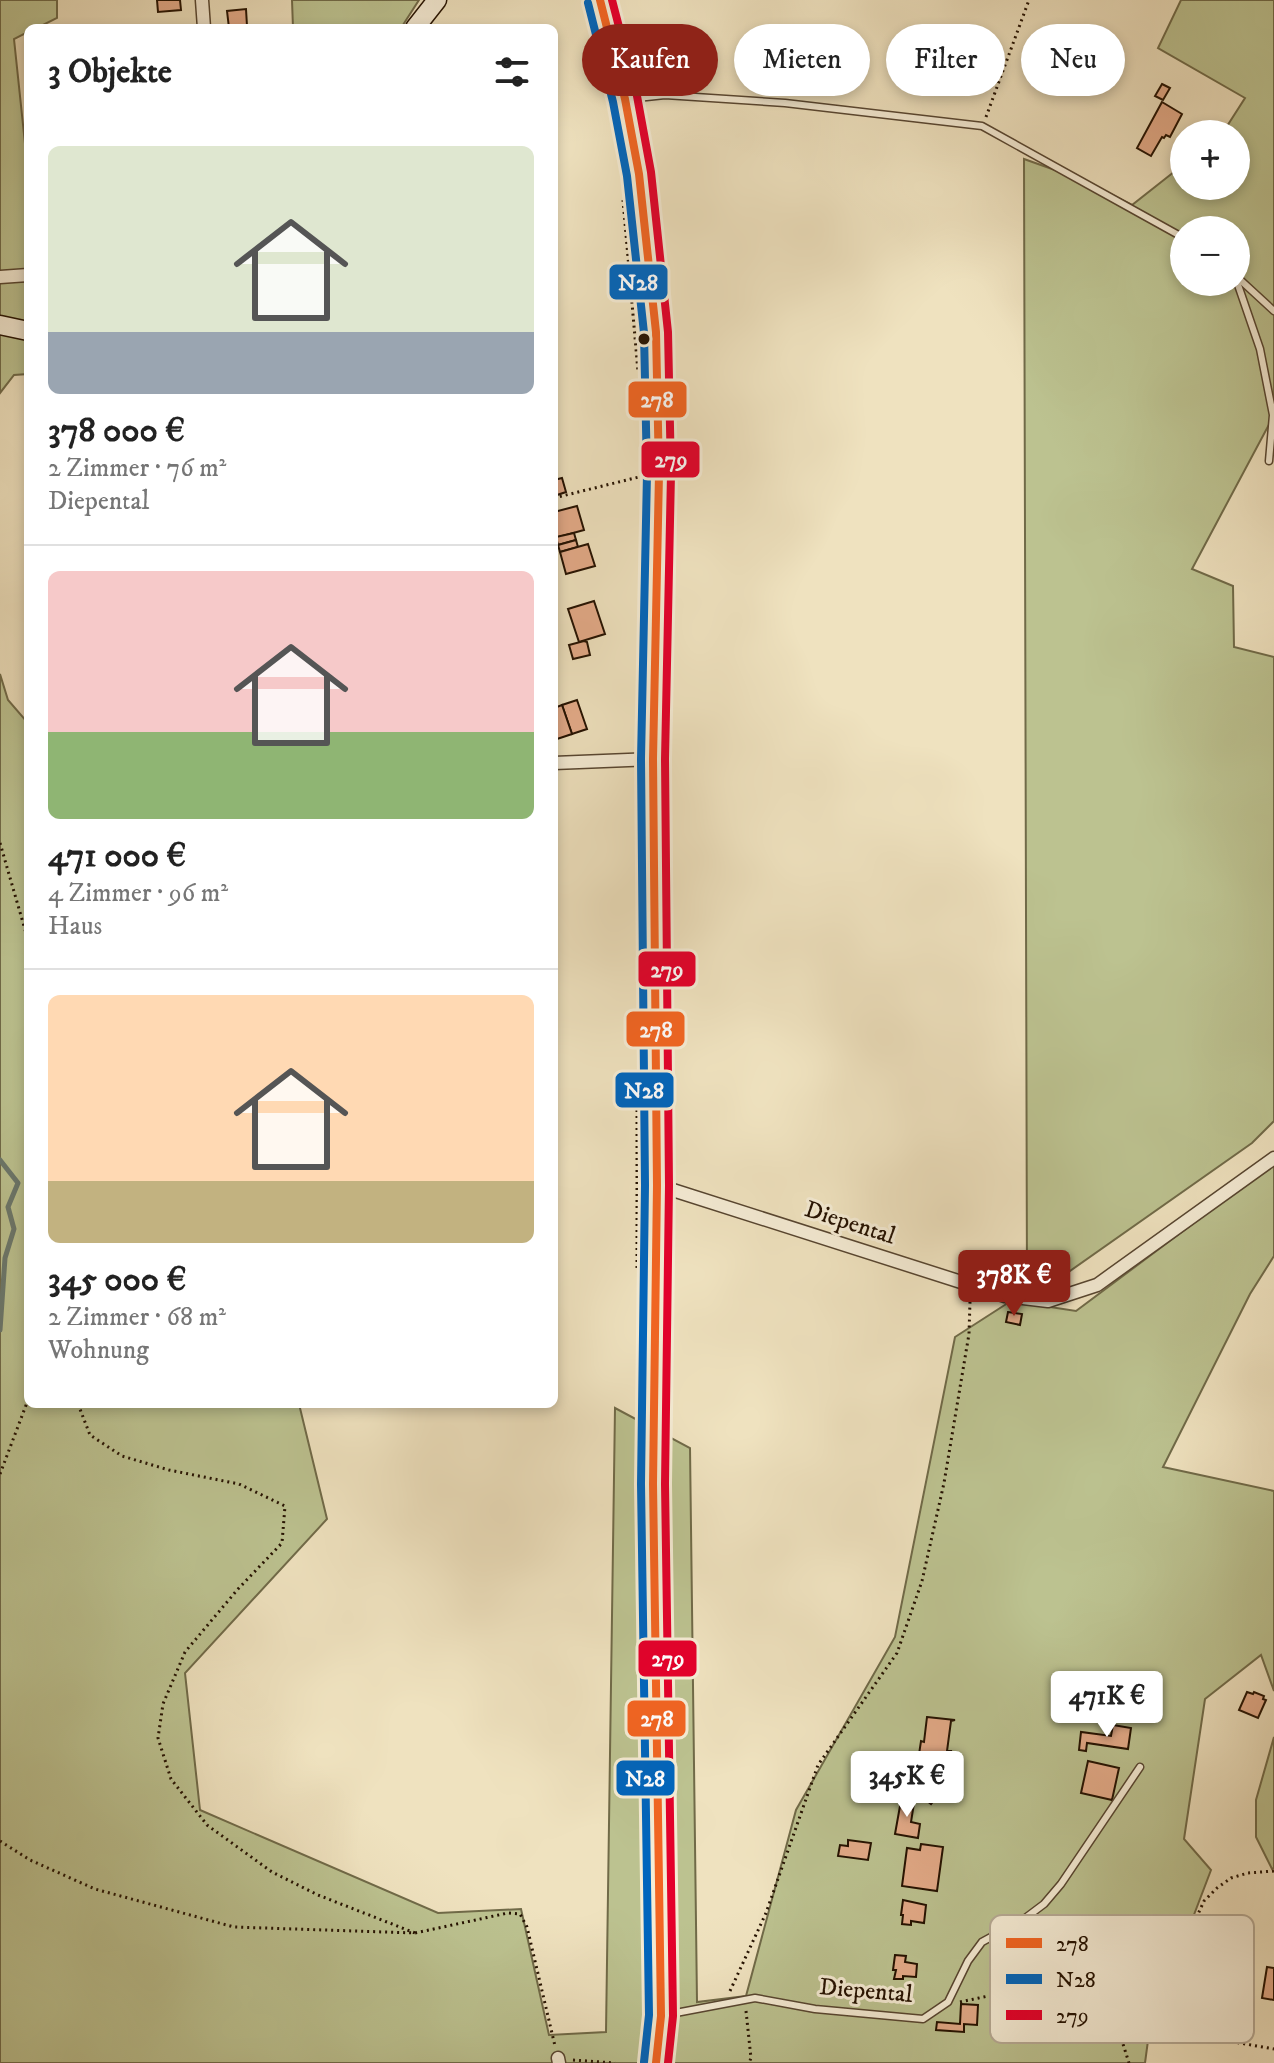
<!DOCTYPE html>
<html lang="de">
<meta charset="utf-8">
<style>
:root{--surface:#fff;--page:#f6f6f6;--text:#222;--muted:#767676;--line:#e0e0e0;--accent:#8f2418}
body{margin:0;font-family:"IM FELL DW Pica",serif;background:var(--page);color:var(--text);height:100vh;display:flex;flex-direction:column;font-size:30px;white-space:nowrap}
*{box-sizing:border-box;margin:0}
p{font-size:26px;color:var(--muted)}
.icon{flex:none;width:44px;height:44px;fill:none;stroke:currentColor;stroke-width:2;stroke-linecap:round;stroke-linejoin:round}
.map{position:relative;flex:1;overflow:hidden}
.side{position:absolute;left:24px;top:24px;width:534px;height:1384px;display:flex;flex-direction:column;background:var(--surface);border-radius:12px;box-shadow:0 4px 12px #0003}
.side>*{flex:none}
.guide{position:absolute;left:582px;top:24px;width:572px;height:72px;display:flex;gap:16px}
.buttons{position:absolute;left:1170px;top:120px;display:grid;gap:16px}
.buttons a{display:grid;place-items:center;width:80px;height:80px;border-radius:50%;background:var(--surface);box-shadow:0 4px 12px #0003;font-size:40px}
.price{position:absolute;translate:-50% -68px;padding:0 18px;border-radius:8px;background:#fff;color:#222;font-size:26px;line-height:52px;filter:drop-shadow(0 2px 4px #0008)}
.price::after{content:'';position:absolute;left:50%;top:48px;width:24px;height:18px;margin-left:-12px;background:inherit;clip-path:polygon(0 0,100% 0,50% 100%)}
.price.selected{background:var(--accent);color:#fff}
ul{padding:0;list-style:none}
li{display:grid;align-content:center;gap:16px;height:424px;padding:0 24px}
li+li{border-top:2px solid var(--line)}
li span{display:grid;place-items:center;height:248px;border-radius:12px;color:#555}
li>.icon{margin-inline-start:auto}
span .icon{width:144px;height:144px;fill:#fffc;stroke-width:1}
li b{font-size:34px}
h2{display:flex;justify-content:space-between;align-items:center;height:96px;padding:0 24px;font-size:34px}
.pill{padding:0 28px;border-radius:36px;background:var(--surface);box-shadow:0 4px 12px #0003;font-size:28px;line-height:72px}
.pill.selected{background:var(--accent);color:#fff}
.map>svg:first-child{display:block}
.green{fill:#bcc290;stroke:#706a48;stroke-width:2;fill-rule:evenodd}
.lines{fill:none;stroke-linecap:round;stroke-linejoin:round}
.stream{stroke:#6b786d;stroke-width:5}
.building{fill:#e4ab89;stroke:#241100;stroke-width:2}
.lane-casing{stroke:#574530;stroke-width:9}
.street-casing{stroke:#574530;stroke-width:15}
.secondary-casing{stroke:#241100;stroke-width:21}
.path{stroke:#241100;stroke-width:3;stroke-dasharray:2 4;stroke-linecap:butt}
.lane{stroke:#f5ecd5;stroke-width:6}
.street{stroke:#f5ecd5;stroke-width:12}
.secondary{stroke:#f5ecd5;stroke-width:18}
.bus-1-casing{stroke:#f5ecd5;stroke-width:14}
.bus-2-casing{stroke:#f5ecd5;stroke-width:14}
.bus-3-casing{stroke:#f5ecd5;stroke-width:14}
.bus-1{stroke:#f26522;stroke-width:8}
.bus-2{stroke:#0065bd;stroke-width:8}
.bus-3{stroke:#e4002b;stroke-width:8}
.bus-dot{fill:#241100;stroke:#f5ecd5;stroke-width:3}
.labels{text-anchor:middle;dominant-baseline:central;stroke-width:6;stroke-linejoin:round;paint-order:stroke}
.street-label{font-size:24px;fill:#241100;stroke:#f5ecd5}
.key{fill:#f5ecd5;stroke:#b6aa95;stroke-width:2}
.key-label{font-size:22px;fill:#241100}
.line-badge{stroke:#f5ecd5;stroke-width:3}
.badge-label{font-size:22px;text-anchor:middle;font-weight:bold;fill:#fff}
</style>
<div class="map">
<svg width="1274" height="2063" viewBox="0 0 1274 2063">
<rect width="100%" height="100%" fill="#efe2bf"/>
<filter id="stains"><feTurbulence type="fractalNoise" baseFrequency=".0025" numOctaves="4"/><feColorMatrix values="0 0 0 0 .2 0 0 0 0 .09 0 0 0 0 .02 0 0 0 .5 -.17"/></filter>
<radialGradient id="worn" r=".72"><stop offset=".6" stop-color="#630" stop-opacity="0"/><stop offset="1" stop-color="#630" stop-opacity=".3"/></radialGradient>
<!-- green -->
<g class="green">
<polygon points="0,0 57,0 57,18 37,28 28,28 28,32 14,39 28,172 28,374 14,375 0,393"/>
<polygon points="292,0 419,0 401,28 293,28"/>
<path d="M 1181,0 L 1274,0 L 1274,415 L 1192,569 L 1233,586 L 1234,647 L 1274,657 L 1274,1121 L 1252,1143 L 1060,1278 L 1027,1286 L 1024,159 L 1083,180 L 1132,205 L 1184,164 L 1184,186 L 1236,186 L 1236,134 L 1222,134 L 1245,98 L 1158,48 ZM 1184,230 L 1236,230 L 1236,282 L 1184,282 Z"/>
<polygon points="0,674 8,700 28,723 28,1404 299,1404 327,1519 185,1673 200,1810 438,1913 521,1909 549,2035 606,2032 615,1408 690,1448 697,2002 746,1996 796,1810 895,1637 955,1337 1011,1301 1076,1311 1274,1163 1274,1256 1250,1294 1163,1467 1274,1491 1274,1691 1261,1655 1205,1699 1184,1839 1211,1870 1149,2033 1145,2063 0,2063"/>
<polygon points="1274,1737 1274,1868 1272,1869 1256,1837 1256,1800"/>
</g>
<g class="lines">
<!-- stream -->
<polyline class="stream" points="0,1160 18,1183 8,1207 14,1229 5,1258 0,1330"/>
</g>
<!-- building -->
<g class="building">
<polygon points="157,0 180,0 181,10 158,12"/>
<polygon points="246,9 247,26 229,28 227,11"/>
<polygon points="1162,84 1170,88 1163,100 1155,96"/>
<polygon points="1162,102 1182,114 1170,137 1166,135 1164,138 1162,137 1151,156 1137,148"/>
<polygon points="562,478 566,492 554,496 554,480"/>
<polygon points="577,506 584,530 555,538 554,512"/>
<polygon points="574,533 576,540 558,545 556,537"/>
<polygon points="576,540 578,547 560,552 558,545"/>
<polygon points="588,544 595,566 566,574 560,552"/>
<polygon points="594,601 605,634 579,642 568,609"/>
<polygon points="584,641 587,642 590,655 573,659 569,645"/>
<polygon points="577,700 587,729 572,734 562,705"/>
<polygon points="562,705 572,734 557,739 554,731 554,708"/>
<polygon points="1008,1312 1022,1314 1020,1325 1006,1322"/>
<polygon points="1247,1692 1253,1694 1254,1692 1264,1696 1263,1699 1266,1700 1258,1718 1239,1710"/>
<polygon points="927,1717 955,1720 951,1721 947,1751 951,1751 949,1763 951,1768 957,1772 931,1804 915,1791 922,1781 919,1778 922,1761 918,1761 921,1741 924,1742"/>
<polygon points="1113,1725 1131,1728 1128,1749 1087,1743 1086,1751 1079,1750 1081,1732 1111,1736"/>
<polygon points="1088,1761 1119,1768 1112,1800 1081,1793"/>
<polygon points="902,1795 915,1797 911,1822 920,1824 918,1838 895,1834"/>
<polygon points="848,1840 871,1843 868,1860 838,1856 840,1845 848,1846"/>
<polygon points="921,1844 943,1847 937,1891 902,1886 907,1848 920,1850"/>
<polygon points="903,1900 926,1905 924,1923 911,1921 911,1925 902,1924 903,1915 901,1915"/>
<polygon points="895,1955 906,1956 905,1962 917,1964 916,1977 903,1976 903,1979 894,1979 896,1970 893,1970"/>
<polygon points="1267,1967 1274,1968 1274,2000 1262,1998"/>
<polygon points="961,2004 978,2005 977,2025 964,2024 964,2032 936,2030 937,2022 960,2024"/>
</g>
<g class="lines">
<!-- lane casing -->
<g class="lane-casing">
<g id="lane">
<polyline points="628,99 665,95 785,103 982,126 1184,238"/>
<polyline points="1236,276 1274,311"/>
<polyline points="1236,279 1260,349 1273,415 1269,461"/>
<polyline points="665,2015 755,1998 815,2009 923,2019 948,2002 968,1961 982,1942 1024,1919 1044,1904 1061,1884 1140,1767"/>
</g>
</g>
<!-- street casing -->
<g class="street-casing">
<g id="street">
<polyline points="202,0 204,28"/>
<polyline points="0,277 28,275"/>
<polyline points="554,763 653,759"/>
<polyline points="657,1185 1005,1296 1048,1301 1097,1285 1274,1158"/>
<polyline points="558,2058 559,2063"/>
</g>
</g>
<!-- secondary casing -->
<g class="secondary-casing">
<g id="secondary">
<polyline points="600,0 625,99 639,174 656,332 659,474 653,759 657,1185 653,1484 661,2016 656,2063"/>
<polyline points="415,28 437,0"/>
<polyline points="0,325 28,331"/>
</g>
</g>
<!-- path -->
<g class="path">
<polyline points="986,117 1029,0"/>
<polyline points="623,200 638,372"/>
<polyline points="554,498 643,476"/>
<polyline points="0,843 28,940"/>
<polyline points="637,1268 637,1091"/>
<polyline points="78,1404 90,1435 122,1456 169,1470 239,1484 285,1506 282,1543 238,1589 185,1652 163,1704 158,1738 171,1779 207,1825 272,1872 318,1895 415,1933"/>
<polyline points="0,1474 28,1400"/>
<polyline points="0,1841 30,1860 95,1889 234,1927 415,1933 508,1913 520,1914 527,1927 555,2046"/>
<polyline points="1274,1871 1248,1873 1231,1878 1217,1888 1204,1901 1189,1934 1176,2004 1179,2025 1194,2035 1274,2049"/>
<polyline points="730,1991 766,1913 818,1765 897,1653 922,1581 944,1483 969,1334 970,1301"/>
<polyline points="960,2002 993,1995 1038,1990 1090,2002 1123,2044 1129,2063"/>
<polyline points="746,2011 751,2058 749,2063"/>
<polyline points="573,2060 615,2063"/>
</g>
<!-- lane -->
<use href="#lane" class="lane"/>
<!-- street -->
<use href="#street" class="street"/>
<!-- secondary -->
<use href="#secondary" class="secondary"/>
<!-- bus-1 casing -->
<g class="bus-1-casing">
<polyline id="bus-1" points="600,0 625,99 639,174 656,332 659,474 653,759 657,1185 653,1484 661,2016 656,2063"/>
</g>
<!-- bus-2 casing -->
<g class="bus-2-casing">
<polyline id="bus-2" points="588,3 613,102 627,176 644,333 647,474 641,759 645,1185 641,1484 649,2015 644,2062"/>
</g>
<!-- bus-3 casing -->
<g class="bus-3-casing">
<polyline id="bus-3" points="612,0 637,96 651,172 668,332 671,474 665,759 669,1185 665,1484 673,2016 668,2063"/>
</g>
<!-- bus-1 -->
<use href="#bus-1" class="bus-1"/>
<!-- bus-2 -->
<use href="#bus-2" class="bus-2"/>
<!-- bus-3 -->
<use href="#bus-3" class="bus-3"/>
</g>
<!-- markers -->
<circle class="bus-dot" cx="644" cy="339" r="7"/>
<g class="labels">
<!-- street labels -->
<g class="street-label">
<text transform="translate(850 1223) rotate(18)">Diepental</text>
<text transform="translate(866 1991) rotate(5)">Diepental</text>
</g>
</g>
<!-- legend -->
<rect x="990" y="1915" width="264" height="128" rx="12" class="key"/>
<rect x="1006" y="1938" width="36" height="10" fill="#f26522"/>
<rect x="1006" y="1974" width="36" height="10" fill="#0065bd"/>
<rect x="1006" y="2010" width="36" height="10" fill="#e4002b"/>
<g class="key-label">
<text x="1056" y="1951">278</text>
<text x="1056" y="1987">N28</text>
<text x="1056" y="2023">279</text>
</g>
<g class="line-badge">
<rect x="608" y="263" width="61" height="38" rx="8" fill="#0065bd"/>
<rect x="627" y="380" width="61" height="39" rx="8" fill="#f26522"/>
<rect x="640" y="440" width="61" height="39" rx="8" fill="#e4002b"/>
<rect x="637" y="950" width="60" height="38" rx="8" fill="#e4002b"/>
<rect x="625" y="1010" width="61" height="38" rx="8" fill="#f26522"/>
<rect x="614" y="1071" width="61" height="38" rx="8" fill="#0065bd"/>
<rect x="637" y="1639" width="61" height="39" rx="8" fill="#e4002b"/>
<rect x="626" y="1699" width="61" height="39" rx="8" fill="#f26522"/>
<rect x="615" y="1759" width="61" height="38" rx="8" fill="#0065bd"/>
</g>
<g class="badge-label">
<text x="638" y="290">N28</text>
<text x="657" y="407">278</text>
<text x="671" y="467">279</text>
<text x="667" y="977">279</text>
<text x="656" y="1037">278</text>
<text x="644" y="1098">N28</text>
<text x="668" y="1666">279</text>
<text x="657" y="1726">278</text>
<text x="645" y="1786">N28</text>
</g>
<rect width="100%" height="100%" filter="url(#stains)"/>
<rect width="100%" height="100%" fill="url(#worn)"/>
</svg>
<div class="buttons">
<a>+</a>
<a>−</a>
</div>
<b class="price selected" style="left:1014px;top:1318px">378K €</b>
<b class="price" style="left:1107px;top:1739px">471K €</b>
<b class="price" style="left:907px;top:1819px">345K €</b>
<div class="guide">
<a class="pill selected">Kaufen</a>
<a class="pill">Mieten</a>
<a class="pill">Filter</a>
<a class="pill">Neu</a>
</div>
<section class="side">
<h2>3 Objekte<svg class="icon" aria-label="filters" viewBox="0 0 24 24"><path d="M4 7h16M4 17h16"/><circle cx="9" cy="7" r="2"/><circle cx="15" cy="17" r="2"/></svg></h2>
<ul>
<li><span style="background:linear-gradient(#dfe7d0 75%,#9aa5b1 0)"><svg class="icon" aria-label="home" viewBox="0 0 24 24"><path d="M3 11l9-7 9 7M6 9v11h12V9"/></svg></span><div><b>378 000 €</b><p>2 Zimmer · 76 m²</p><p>Diepental</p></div></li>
<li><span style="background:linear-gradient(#f6c9c9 65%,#8fb573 0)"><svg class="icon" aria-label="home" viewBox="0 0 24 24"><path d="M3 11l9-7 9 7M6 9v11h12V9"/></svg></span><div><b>471 000 €</b><p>4 Zimmer · 96 m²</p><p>Haus</p></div></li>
<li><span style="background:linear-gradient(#ffd9b3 75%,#c2b280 0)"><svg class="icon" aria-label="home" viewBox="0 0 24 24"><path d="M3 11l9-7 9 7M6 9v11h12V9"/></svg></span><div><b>345 000 €</b><p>2 Zimmer · 68 m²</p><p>Wohnung</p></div></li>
</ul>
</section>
</div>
